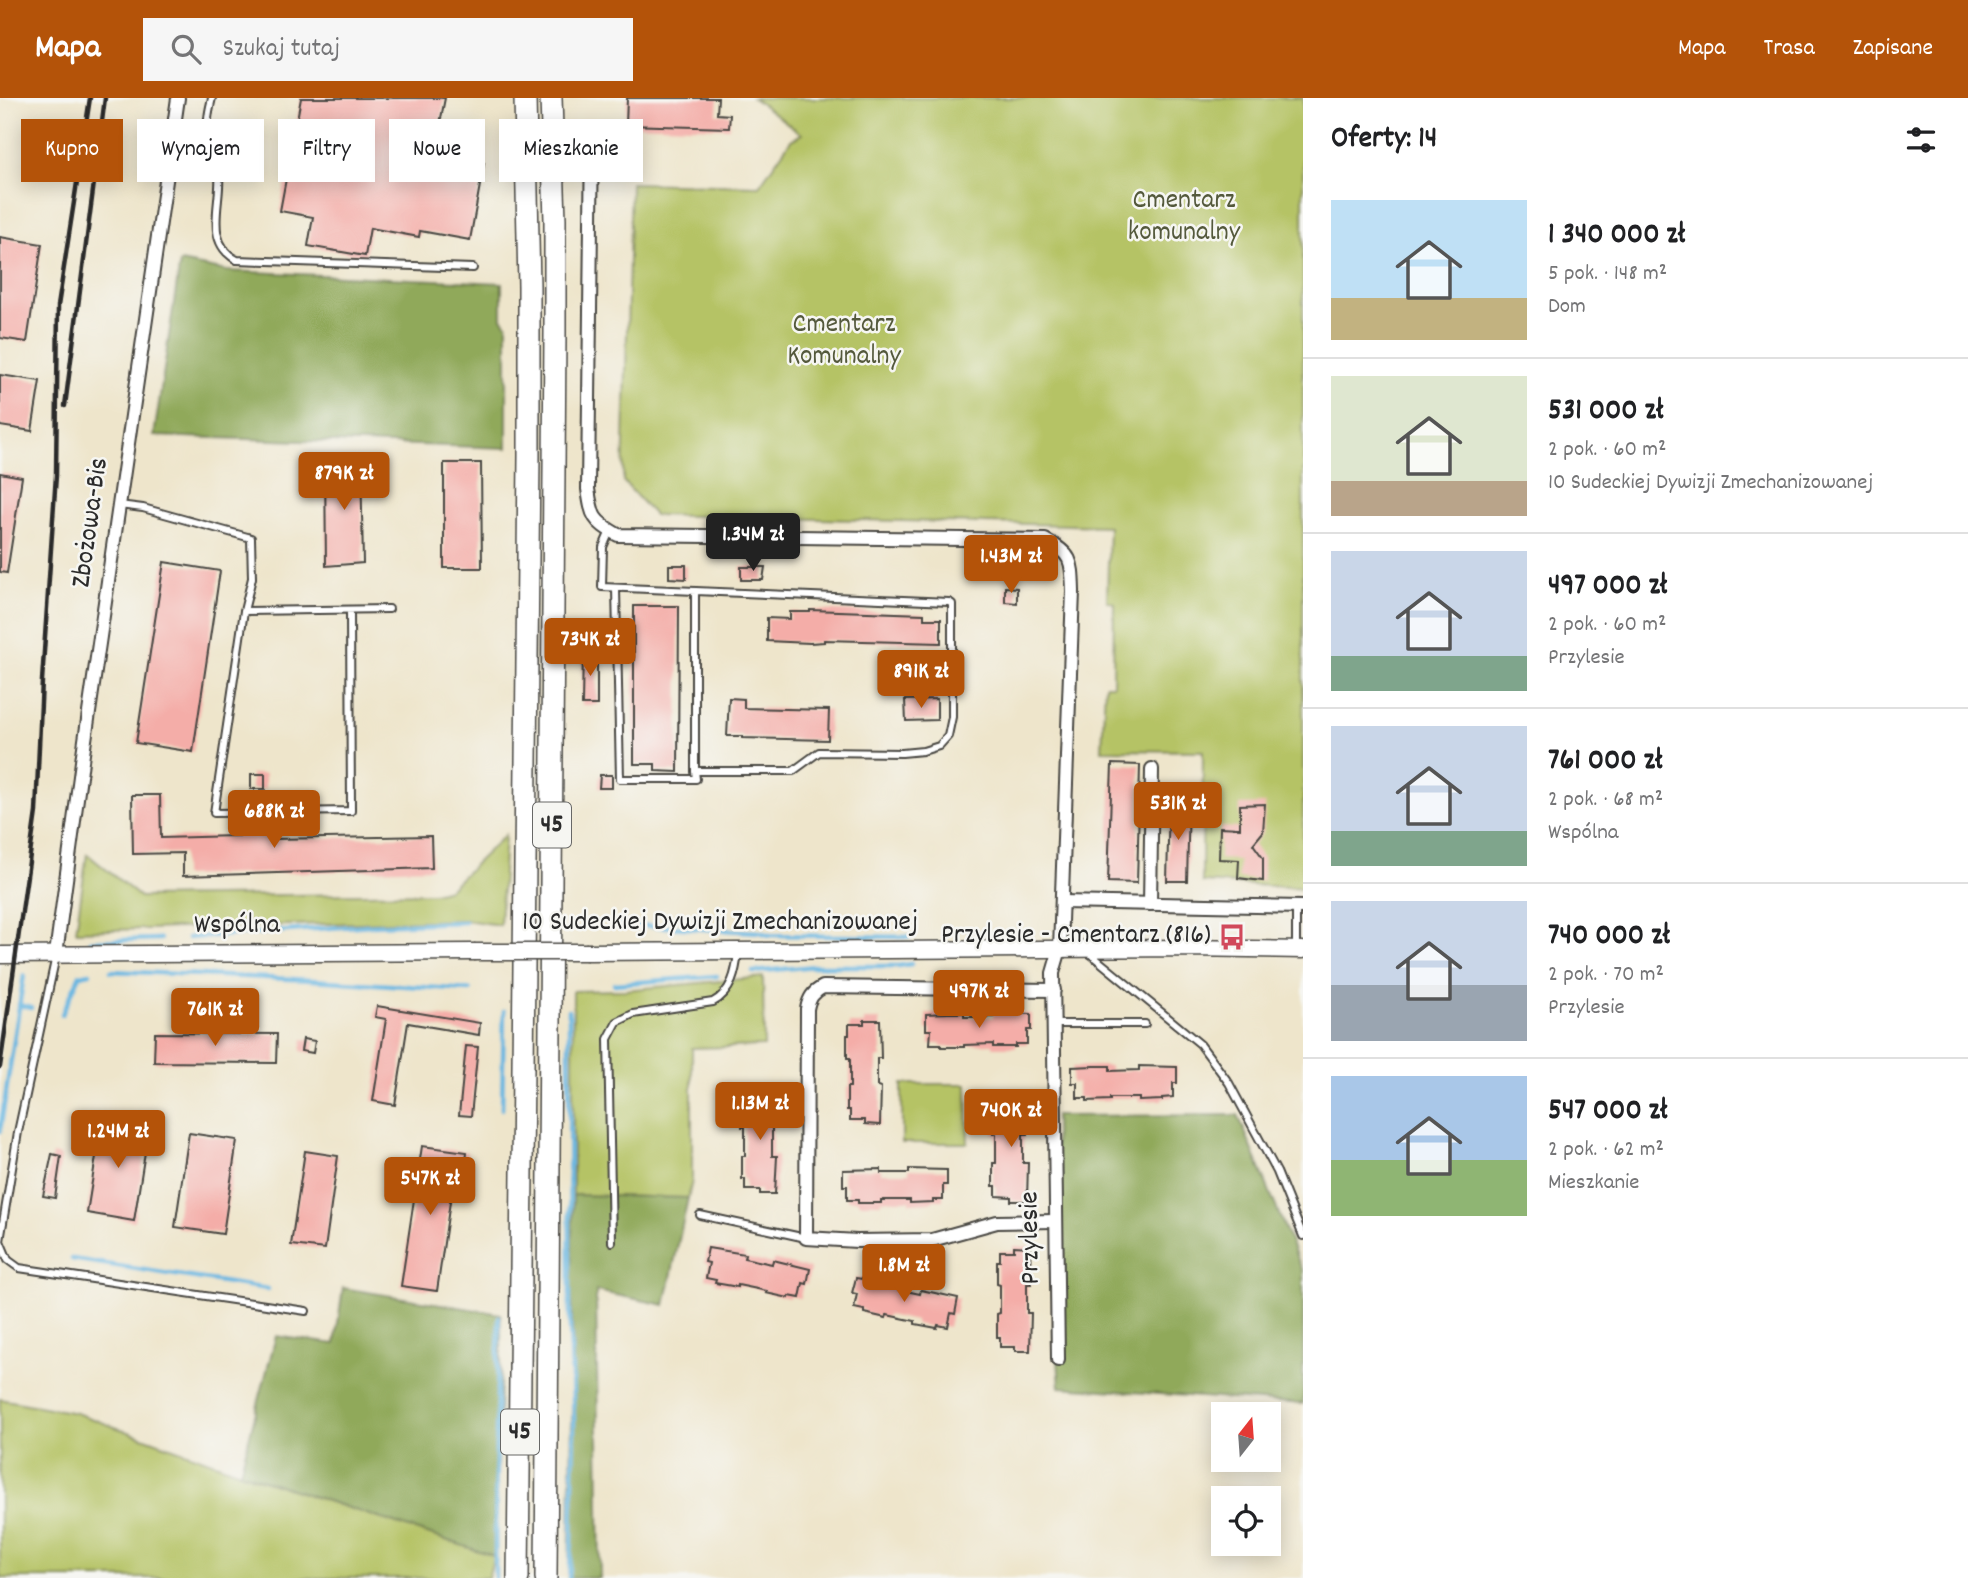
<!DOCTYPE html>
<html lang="pl">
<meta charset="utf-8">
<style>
:root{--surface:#fff;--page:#f6f6f6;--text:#202124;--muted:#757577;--line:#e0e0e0;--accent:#b45309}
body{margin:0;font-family:Dekko,sans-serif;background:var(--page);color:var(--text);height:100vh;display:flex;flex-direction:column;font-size:26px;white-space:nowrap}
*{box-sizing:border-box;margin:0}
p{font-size:23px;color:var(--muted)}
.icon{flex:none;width:38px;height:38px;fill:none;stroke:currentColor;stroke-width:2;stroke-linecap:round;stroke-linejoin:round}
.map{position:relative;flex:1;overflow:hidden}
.side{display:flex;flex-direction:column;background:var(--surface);width:665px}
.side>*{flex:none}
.guide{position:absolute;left:21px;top:21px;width:665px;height:63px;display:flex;gap:14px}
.needle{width:46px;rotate:17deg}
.controls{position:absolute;left:1211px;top:1304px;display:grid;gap:14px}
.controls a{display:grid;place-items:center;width:70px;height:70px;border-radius:0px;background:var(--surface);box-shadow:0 4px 18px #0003;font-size:35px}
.price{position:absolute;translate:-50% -60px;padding:0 16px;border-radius:7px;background:var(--accent);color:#fff;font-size:23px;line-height:46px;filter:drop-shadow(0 2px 4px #0008)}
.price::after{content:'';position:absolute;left:50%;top:42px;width:21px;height:16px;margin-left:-10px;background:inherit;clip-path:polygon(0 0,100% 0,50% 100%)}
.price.current{background:#222;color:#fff}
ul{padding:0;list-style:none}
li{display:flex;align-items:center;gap:21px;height:175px;padding:0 28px}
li+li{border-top:2px solid var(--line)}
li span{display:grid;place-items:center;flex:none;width:196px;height:140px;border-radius:0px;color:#555}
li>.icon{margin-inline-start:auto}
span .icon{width:84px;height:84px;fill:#fffc;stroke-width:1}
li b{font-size:30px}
h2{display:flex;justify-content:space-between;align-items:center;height:84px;padding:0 28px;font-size:30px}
.chip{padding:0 24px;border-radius:0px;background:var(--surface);box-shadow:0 4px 18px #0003;font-size:24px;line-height:63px}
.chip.current{background:var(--accent);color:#fff}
header{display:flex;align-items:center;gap:42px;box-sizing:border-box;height:98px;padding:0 35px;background:var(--accent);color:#fff}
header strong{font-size:33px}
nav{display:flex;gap:38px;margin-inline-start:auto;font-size:24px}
.search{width:490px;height:63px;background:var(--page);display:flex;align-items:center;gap:18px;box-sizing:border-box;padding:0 24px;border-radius:0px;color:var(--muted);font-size:26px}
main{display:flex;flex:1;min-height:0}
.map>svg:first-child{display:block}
.green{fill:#b5c365;stroke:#707748;stroke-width:2}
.forest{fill:#90a95a;stroke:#5e6a42;stroke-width:2}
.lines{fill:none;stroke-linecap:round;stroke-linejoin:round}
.stream{stroke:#66b6e1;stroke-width:4.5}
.building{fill:#f4ada8}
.service-casing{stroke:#484743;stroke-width:10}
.minor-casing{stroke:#484743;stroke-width:16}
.tertiary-casing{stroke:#484743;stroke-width:19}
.primary-casing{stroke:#484743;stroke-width:24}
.service{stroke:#fff;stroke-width:6}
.minor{stroke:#fff;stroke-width:12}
.tertiary{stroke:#fff;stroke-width:16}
.primary{stroke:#fff;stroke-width:21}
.rail{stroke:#2b2b2b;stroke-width:4.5}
.tertiary-bridge-casing{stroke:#484743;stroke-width:19;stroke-linecap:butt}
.tertiary-bridge{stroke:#fff;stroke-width:16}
.labels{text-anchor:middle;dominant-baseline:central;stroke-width:5;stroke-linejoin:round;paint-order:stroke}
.shield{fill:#f6f6f2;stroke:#686867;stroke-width:2}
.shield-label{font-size:26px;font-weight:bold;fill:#2b2b2b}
.park-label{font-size:28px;fill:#54593c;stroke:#f6f6f2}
.street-label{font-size:28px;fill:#2b2b2b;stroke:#f6f6f2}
.poi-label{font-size:28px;fill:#2b2b2b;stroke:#f6f6f2;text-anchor:end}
</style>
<header>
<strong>Mapa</strong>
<div class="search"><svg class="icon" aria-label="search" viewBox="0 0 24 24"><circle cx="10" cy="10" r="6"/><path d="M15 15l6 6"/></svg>Szukaj tutaj</div>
<nav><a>Mapa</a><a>Trasa</a><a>Zapisane</a></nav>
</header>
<main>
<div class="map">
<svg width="1303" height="1480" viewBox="0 0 1303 1480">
<rect width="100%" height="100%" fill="#f6f6f2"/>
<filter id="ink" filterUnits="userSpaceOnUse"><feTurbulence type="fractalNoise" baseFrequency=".0143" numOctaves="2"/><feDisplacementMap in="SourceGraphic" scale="14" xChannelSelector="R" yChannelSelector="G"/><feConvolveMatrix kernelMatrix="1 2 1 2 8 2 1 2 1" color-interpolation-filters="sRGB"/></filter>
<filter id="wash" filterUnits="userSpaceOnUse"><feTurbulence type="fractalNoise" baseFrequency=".00686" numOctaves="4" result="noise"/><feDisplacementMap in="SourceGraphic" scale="28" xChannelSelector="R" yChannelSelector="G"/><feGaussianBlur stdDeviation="1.57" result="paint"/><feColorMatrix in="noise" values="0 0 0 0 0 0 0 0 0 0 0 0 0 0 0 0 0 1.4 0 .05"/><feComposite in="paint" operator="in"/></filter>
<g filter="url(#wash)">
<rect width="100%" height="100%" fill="#eee5cb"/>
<!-- green -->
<g class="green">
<polygon points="753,0 1303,0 1303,790 1202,784 1203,653 1102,652 1105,587 1113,587 1114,505 1107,503 1109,428 654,417 623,383 631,85 759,88 791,42 802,36"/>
<polygon points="505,737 500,827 465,822 76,833 87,756 140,799 434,795 449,791"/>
<polygon points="763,879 764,948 692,950 692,1083 688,1100 573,1097 573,893 625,892"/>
<polygon points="902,986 967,986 968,1045 902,1045"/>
<polygon points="0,1301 76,1315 254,1379 494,1458 488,1480 0,1480"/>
</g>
<!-- forest -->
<g class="forest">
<polygon points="180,164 227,173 502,185 502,220 507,226 507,350 154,338"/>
<polygon points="1238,1017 1303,1174 1303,1306 1060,1289 1058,1262 1055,1018"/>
<polygon points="573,1097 688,1100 665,1207 596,1193 600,1480 569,1480 573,1268 571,1183"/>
<polygon points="343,1190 501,1216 501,1263 494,1458 240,1374 276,1238 335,1246"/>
</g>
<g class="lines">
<!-- stream -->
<g class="stream">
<polyline points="612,826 760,834 769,837 910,839"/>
<polyline points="188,840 371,827 465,824"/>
<polyline points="90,843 160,841"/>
<polyline points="111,873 312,882 470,892"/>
<polyline points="753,874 815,868 898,868 911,866"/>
<polyline points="614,886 717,878"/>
<polyline points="19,907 31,910"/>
<polyline points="569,912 570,1229 574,1323 572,1442 569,1480"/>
<polyline points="62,916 80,877 90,875"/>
<polyline points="502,1011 504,913"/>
<polyline points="0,1033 24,877"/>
<polyline points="72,1161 268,1191"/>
<polyline points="495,1480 496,1342 499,1219"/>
</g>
</g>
<g id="blocks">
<!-- building -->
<g class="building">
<polygon points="301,0 445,0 434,56 484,65 470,142 420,133 419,139 370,130 365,158 308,148 313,119 280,113"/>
<polygon points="627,0 718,0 717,16 730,17 729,30 626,27"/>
<polygon points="0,139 42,146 27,244 0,240"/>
<polygon points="0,277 40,283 32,333 0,328"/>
<polygon points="361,361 363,465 326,468 325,362"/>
<polygon points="444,365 481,365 482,470 444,470"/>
<polygon points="0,375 22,379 7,475 0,474"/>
<polygon points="164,464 220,473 193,654 136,645"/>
<polygon points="669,467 686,467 686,481 669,480"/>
<polygon points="741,469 765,469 763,482 741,482"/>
<polygon points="1005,489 1017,490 1017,505 1005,504"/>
<polygon points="634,508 679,508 678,674 655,673 655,666 634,666"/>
<polygon points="810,512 924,516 924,521 941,521 941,545 824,542 824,544 810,545 767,543 767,520 790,521 790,514 810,514"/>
<polygon points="583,552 597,552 597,607 582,607"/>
<polygon points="729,600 744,601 744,610 829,612 828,642 742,640 742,638 727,638"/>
<polygon points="937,601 937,622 906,623 905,602"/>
<polygon points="1112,666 1140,667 1137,785 1108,784"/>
<rect x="251" y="676" width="14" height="15"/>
<polygon points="600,677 612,677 612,690 599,690"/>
<polygon points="132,697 160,697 161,740 274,737 274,741 431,738 432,770 183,778 183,755 133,756"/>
<polygon points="1169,704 1189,704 1187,783 1167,783"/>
<polygon points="1265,706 1263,734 1253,746 1263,760 1263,783 1238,780 1239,762 1219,761 1220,729 1240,730 1240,707"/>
<polygon points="377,908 480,925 479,937 408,925 395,1007 373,1003 386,921 375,919"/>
<polygon points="948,915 964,915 964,919 993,919 993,915 1031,916 1031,932 1027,932 1027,946 1016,946 1016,949 993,949 993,946 964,947 964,949 941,949 941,946 930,946 931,932 926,932 926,916"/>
<polygon points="864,922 880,922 881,960 877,960 877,988 881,989 880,1027 865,1026 865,1022 850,1022 850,1012 847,1012 847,989 850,989 850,960 847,960 847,937 849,937 849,926 864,926"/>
<polygon points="155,935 277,936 276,965 154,964"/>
<polygon points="303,941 315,943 313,955 301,953"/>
<polygon points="466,948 478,949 471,1018 459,1017"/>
<polygon points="1094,968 1110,968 1110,973 1139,972 1139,968 1177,969 1177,985 1173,985 1173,999 1162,1000 1162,1002 1139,1003 1139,1000 1110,1000 1110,1002 1087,1003 1087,1000 1077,1000 1077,985 1072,985 1072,969"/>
<polygon points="760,991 775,991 776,1029 772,1029 772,1058 777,1058 775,1096 760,1096 760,1092 745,1092 745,1081 742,1081 742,1058 745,1058 745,1029 742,1029 742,1006 745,1006 745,996 760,996"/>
<polygon points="1011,998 1026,998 1028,1036 1023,1036 1023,1065 1028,1065 1027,1103 1011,1103 1011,1099 996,1098 996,1088 993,1088 993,1065 996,1065 996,1036 993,1036 993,1013 996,1013 996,1002 1011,1003"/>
<polygon points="102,1021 149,1029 134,1123 87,1115"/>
<polygon points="189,1035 237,1042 223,1136 175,1129"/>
<polygon points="422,1048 467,1054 465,1070 455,1069 437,1193 401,1188"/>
<polygon points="305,1053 338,1058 325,1151 291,1147"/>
<polygon points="52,1056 61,1058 55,1100 43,1098"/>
<polygon points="881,1071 881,1075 909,1075 909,1071 947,1072 947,1087 943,1087 943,1102 933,1102 933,1104 910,1105 910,1102 881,1102 881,1105 858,1105 858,1102 847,1102 847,1088 843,1088 843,1072"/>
<polygon points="1014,1148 1030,1149 1031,1186 1027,1186 1027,1215 1031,1215 1030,1253 1015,1253 1015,1249 1000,1249 1000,1239 997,1239 997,1216 1000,1215 1000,1187 997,1186 997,1163 1000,1163 1000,1153 1014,1153"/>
<polygon points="708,1150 745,1156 744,1160 772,1166 773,1162 810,1171 807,1186 803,1185 800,1200 789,1198 789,1200 766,1195 767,1193 738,1187 738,1189 715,1185 716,1182 706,1180 709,1165 705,1164"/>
<polygon points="856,1180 893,1186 892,1190 920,1196 921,1192 958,1200 955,1216 951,1215 948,1229 938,1227 937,1230 915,1226 915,1223 887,1217 886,1220 864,1215 864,1212 854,1210 857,1196 852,1195"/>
</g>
</g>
</g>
<g filter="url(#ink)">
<use href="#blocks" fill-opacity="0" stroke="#484743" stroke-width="2"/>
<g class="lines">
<!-- service casing -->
<g class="service-casing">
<g id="service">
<path d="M 212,0 C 210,8 207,19 208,27 C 209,44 218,59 219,76 C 222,105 203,144 237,162 L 473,170"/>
<polyline points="119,407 143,410 251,440 252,480 244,513"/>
<polyline points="610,433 603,449 602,489 949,504 952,506 952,619 948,638 939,648 923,653 902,655 819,654 793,673 695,673 695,494"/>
<polyline points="616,490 620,681 696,681 695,673"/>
<polyline points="350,512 351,713 214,715 244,513 389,511"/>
<polyline points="1296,852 1296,809"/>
<polyline points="1088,854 1200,946 1229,985 1277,1074 1303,1138"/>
<polyline points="56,858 18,1034 0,1143 8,1162 19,1170 306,1213"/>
<polyline points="1054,926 1145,926"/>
<polyline points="700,1117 806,1140"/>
<path d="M 612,1144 L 608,941 L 617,924 L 633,916 L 713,904 C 732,894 736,874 738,854"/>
</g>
</g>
<!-- minor casing -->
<g class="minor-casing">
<g id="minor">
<path d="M 592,36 L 588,391 C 592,419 593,423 618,437 L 1045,442 C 1073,456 1072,464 1073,493 L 1060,851 L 1053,875 L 1058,1262"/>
<polyline points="1062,804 1303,809"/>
<polyline points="1150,806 1152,671"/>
<polyline points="56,856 83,656 178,0"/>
<path d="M 1054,892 L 823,889 C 813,894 809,900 807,911 L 806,1140 L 857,1143 L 932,1142 L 997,1124 L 1056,1123"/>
</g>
</g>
<!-- tertiary casing -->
<g class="tertiary-casing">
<g id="tertiary">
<polyline points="587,854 1187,850 1303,852"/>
<polyline points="0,857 474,854"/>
</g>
</g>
<!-- primary casing -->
<g class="primary-casing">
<g id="primary">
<polyline points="518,1480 529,358 529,188 525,0"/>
<polyline points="546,1480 555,234 555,122 551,0"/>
</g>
</g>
<!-- service -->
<use href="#service" class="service"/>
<!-- minor -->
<use href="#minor" class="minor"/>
<!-- tertiary -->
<use href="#tertiary" class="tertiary"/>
<!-- primary -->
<use href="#primary" class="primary"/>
<!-- rail -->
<g class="rail">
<polyline points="65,308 105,0"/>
<polyline points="0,969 36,714 42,583 56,377 58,208 90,0"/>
</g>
<!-- tertiary-bridge casing -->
<g class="tertiary-bridge-casing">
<polyline id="tertiary-bridge" points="474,854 587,854"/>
</g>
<!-- tertiary-bridge -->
<use href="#tertiary-bridge" class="tertiary-bridge"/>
</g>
</g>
<!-- icons -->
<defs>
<g id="bus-bare" transform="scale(2.1)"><path d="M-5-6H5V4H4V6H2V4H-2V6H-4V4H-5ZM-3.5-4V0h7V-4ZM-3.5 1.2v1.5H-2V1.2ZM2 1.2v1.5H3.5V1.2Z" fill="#d1495b" stroke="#f6f6f2" stroke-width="2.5" paint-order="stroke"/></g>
</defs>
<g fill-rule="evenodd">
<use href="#bus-bare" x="1232" y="839"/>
</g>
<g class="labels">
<!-- shield labels -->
<g class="shield">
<rect x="533" y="704.5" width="38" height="45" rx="5"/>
<rect x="501" y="1311.5" width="38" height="45" rx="5"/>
</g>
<g class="shield-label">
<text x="552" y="727">45</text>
<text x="520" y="1334">45</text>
</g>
<!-- park labels -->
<g class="park-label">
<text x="1184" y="104">Cmentarz<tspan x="1184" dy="32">komunalny</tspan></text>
<text x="844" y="228">Cmentarz<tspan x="844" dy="32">Komunalny</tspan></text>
</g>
<!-- street labels -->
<g class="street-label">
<text transform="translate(92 425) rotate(-82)">Zbożowa-Bis</text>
<text x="720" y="826">10 Sudeckiej Dywizji Zmechanizowanej</text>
<text x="237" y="829">Wspólna</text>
<text transform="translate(1032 1140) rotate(-91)">Przylesie</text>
</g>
<!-- poi labels -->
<g class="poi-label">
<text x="1211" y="839">Przylesie - Cmentarz (816)</text>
</g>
</g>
</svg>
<div class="controls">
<a><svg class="needle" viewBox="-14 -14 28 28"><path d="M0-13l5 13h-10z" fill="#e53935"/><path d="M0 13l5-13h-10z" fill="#757577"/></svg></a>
<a><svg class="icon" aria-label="locate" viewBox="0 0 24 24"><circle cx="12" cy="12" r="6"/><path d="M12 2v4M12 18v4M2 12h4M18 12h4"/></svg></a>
</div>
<b class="price" style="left:344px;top:414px">879K zł</b>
<b class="price current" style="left:753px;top:475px">1.34M zł</b>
<b class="price" style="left:1011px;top:497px">1.43M zł</b>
<b class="price" style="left:590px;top:580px">734K zł</b>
<b class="price" style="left:921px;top:612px">891K zł</b>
<b class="price" style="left:1178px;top:744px">531K zł</b>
<b class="price" style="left:274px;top:752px">688K zł</b>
<b class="price" style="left:979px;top:932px">497K zł</b>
<b class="price" style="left:215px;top:950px">761K zł</b>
<b class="price" style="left:760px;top:1044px">1.13M zł</b>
<b class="price" style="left:1011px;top:1051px">740K zł</b>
<b class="price" style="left:118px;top:1072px">1.24M zł</b>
<b class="price" style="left:430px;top:1119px">547K zł</b>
<b class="price" style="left:904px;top:1206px">1.8M zł</b>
<div class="guide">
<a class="chip current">Kupno</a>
<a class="chip">Wynajem</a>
<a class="chip">Filtry</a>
<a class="chip">Nowe</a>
<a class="chip">Mieszkanie</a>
</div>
</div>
<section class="side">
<h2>Oferty: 14<svg class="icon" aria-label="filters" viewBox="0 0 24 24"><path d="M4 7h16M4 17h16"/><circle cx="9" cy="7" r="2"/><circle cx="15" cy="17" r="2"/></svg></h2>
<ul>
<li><span style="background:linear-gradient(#bfe0f5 70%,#c2b280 0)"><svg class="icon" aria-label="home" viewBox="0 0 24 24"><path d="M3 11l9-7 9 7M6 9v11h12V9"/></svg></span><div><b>1 340 000 zł</b><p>5 pok. · 148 m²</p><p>Dom</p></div></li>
<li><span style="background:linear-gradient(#dfe7d0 75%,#b9a48a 0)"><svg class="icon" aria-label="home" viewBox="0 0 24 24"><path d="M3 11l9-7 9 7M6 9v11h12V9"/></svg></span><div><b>531 000 zł</b><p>2 pok. · 60 m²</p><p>10 Sudeckiej Dywizji Zmechanizowanej</p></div></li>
<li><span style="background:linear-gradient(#c9d6e8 75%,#7fa58c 0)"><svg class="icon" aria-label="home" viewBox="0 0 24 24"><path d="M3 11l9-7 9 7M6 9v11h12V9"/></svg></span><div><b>497 000 zł</b><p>2 pok. · 60 m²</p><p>Przylesie</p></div></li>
<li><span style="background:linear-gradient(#c9d6e8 75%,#7fa58c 0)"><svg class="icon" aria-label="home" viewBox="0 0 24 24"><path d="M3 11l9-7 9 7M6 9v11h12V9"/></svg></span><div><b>761 000 zł</b><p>2 pok. · 68 m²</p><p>Wspólna</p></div></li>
<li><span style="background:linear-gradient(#c9d6e8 60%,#9aa5b1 0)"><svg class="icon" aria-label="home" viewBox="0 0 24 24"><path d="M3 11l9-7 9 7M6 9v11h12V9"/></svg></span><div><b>740 000 zł</b><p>2 pok. · 70 m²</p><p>Przylesie</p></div></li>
<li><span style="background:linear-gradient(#a9c7e8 60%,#8fb573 0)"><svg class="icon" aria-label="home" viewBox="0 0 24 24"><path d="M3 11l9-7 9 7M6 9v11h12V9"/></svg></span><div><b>547 000 zł</b><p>2 pok. · 62 m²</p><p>Mieszkanie</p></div></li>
</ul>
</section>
</main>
